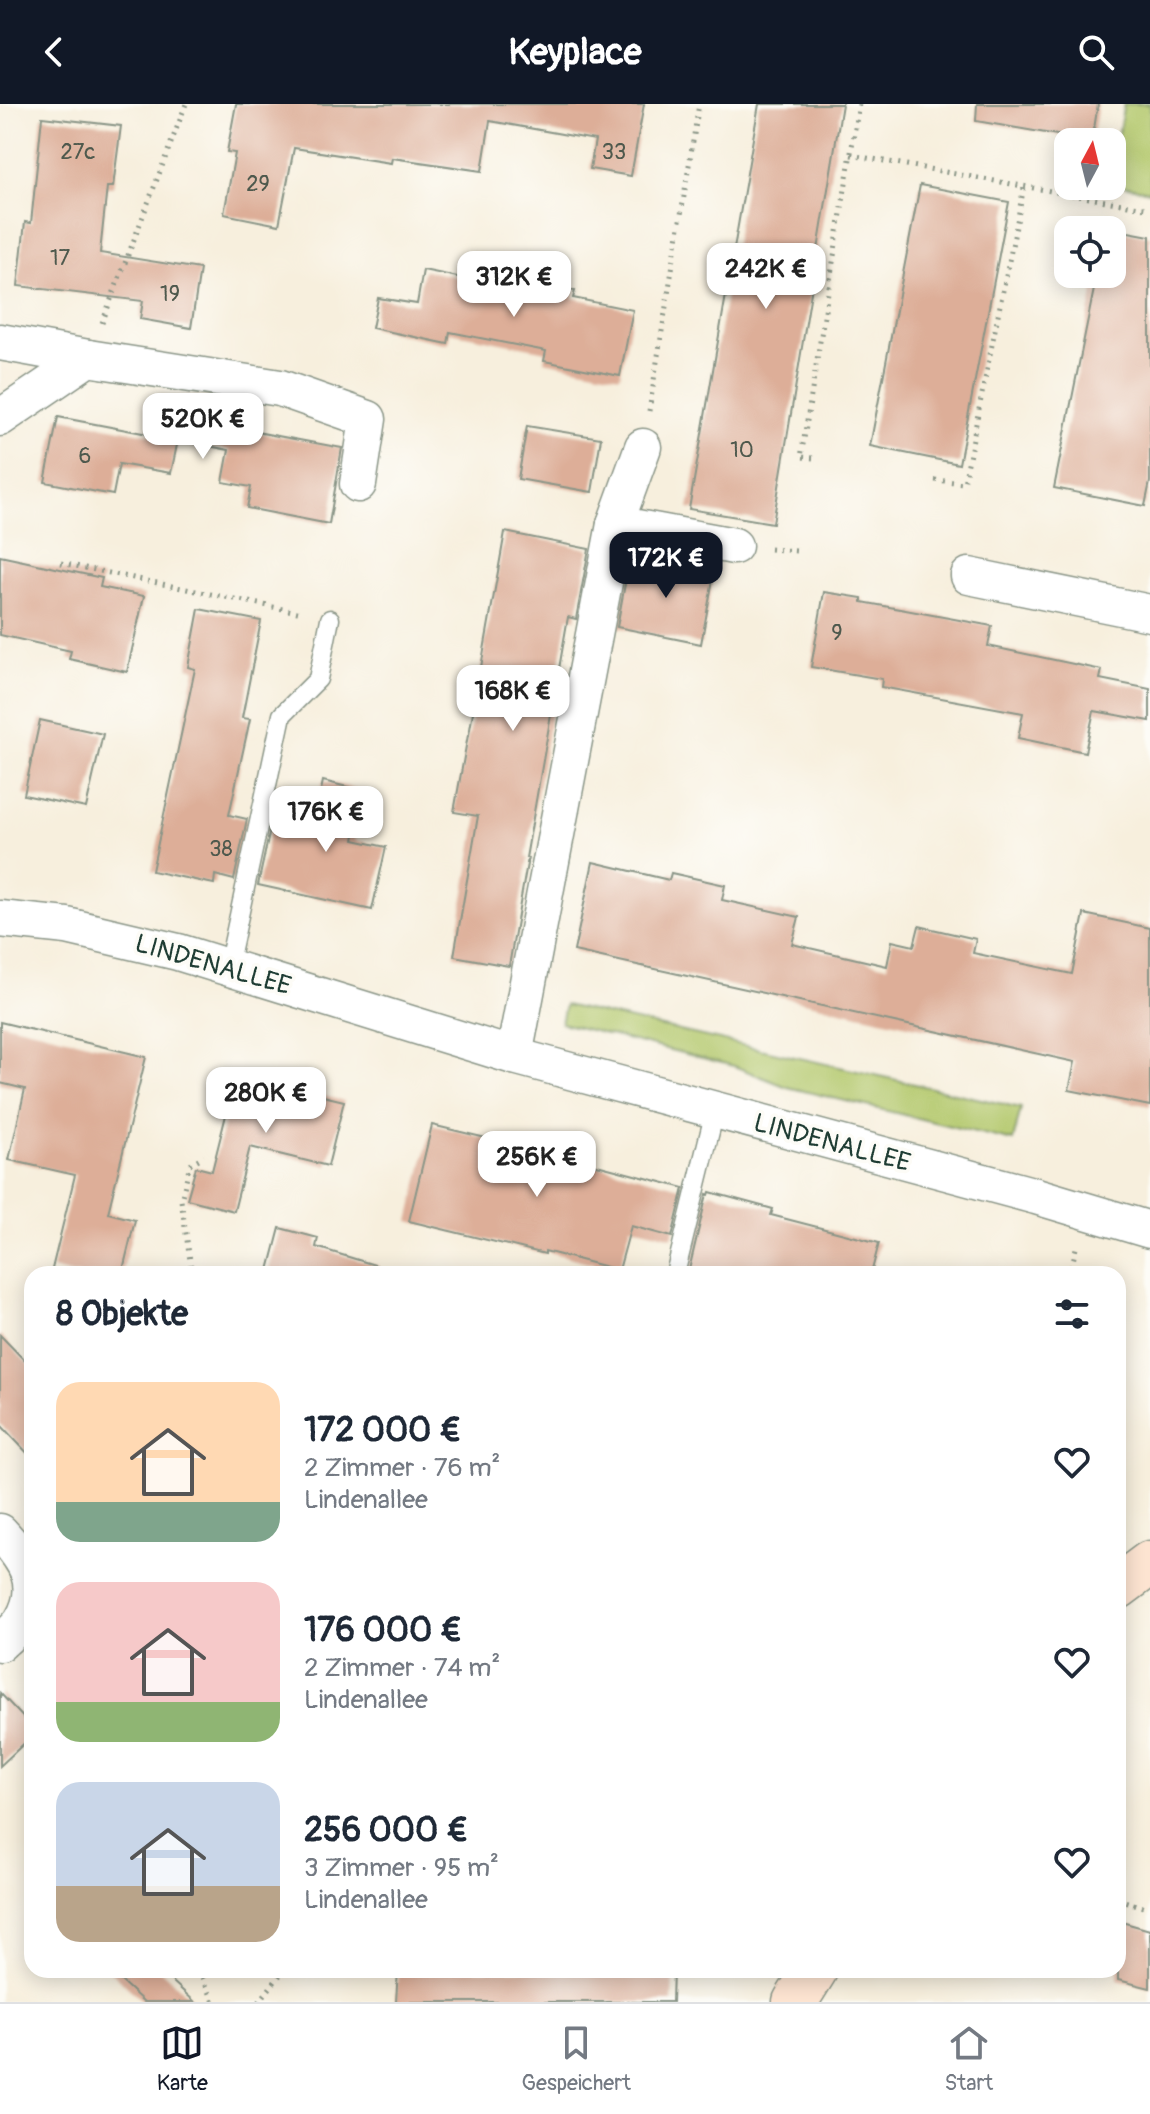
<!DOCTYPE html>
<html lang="de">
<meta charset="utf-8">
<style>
:root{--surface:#fff;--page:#f6f6f7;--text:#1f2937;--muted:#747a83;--line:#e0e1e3;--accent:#111827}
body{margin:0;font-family:Pangolin,sans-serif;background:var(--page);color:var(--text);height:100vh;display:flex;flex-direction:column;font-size:30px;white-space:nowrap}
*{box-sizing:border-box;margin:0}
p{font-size:26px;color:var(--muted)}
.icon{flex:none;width:44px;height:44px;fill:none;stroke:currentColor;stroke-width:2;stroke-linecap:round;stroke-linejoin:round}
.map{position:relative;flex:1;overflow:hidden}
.sheet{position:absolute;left:24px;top:1162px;width:1102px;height:712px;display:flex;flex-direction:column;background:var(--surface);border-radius:24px;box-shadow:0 4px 20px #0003}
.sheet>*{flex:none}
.needle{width:52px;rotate:7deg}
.tools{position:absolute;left:1054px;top:24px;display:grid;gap:16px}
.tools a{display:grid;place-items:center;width:72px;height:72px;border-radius:16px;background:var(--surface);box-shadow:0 4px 20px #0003;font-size:40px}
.price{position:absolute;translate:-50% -68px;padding:0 18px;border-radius:16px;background:#fff;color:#222;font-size:26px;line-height:52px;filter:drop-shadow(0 2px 4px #0008)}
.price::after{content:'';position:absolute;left:50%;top:48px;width:24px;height:18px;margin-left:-12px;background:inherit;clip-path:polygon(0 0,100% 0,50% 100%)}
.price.active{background:var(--accent);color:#fff}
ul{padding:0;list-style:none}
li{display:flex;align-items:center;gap:24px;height:200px;padding:0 32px}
li span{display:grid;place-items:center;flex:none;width:224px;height:160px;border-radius:24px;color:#555}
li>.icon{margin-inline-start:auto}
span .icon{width:96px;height:96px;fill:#fffc;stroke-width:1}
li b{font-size:34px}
h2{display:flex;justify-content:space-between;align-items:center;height:96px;padding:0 32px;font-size:34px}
header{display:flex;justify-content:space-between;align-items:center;height:104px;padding:0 32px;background:var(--accent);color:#fff;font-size:36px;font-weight:800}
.tab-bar{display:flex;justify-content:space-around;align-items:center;height:112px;border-top:2px solid var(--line);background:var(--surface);font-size:22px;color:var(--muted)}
.tab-bar a{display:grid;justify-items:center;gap:4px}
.tab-bar .active{color:var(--accent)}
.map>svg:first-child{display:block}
.green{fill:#b3c86c;stroke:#698250;stroke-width:2}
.building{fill:#ddae98}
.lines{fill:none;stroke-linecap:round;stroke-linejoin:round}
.lane-casing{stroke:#8b9688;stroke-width:21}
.street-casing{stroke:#8b9688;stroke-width:39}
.secondary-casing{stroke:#8b9688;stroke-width:47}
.path{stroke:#8b9688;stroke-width:5;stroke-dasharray:2 6;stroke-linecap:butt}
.lane{stroke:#fff;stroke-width:18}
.street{stroke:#fff;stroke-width:36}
.secondary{stroke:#fde4d1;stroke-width:44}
.labels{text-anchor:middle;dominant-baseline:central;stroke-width:7;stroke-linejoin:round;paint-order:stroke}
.number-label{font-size:22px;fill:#4e594d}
.street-label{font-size:26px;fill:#1f3d34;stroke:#fdfcf7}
</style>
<header><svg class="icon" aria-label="back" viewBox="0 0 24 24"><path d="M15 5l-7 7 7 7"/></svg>Keyplace<svg class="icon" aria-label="search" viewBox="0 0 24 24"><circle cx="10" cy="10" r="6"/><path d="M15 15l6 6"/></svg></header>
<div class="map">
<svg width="1150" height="1898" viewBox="0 0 1150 1898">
<rect width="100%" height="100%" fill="#fdfcf7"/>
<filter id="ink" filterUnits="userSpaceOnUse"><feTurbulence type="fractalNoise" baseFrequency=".0125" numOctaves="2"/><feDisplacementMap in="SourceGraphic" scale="16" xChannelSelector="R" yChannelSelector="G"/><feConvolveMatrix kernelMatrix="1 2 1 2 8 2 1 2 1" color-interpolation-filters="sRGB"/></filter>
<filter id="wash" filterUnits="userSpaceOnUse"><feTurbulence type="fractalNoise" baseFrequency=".006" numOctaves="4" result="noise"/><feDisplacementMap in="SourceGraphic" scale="32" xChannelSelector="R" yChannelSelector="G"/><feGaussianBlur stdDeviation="1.8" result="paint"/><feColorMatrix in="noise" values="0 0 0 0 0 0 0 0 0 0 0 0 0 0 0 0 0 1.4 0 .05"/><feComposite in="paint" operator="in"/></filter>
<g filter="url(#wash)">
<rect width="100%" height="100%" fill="#f7efdd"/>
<!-- green -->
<g class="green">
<polygon points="1124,0 1150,0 1150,87 1112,80 1112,62"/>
<polygon points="565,901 1021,1004 1013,1037 787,983 734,962 561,919"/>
</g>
<g id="blocks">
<!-- building -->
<g class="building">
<polygon points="236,0 644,0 631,72 590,65 595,36 490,17 482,67 392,54 391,59 294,44 279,121 224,110 235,49 227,48"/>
<polygon points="759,0 842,0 773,419 689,405"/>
<polygon points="977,0 1098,0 1092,37 976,17"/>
<polygon points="42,13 121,22 113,83 107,83 100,149 200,165 191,224 140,215 143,197 18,182 25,118 31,119"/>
<polygon points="920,81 1009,98 959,360 870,342"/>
<polygon points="1107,124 1150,132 1150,378 1145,402 1054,384 1097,170 1112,170 1112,126 1106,126"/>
<polygon points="423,166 497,181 499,173 575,187 573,194 633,206 620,272 544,257 546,247 450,228 448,240 372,224 378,194 417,200"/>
<polygon points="163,303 236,316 235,324 342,344 329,420 247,404 251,383 223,378 229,346 178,336 171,369 119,360 113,391 45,378 58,313 169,334 157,331"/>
<polygon points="527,322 601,334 592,388 518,375"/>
<polygon points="505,428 589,445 576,515 568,513 526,754 528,754 509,862 454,852 478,712 454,708 468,631 469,631"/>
<polygon points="0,452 102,474 100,483 144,492 127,568 69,555 71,547 0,531"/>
<polygon points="630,453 714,470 701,540 617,523"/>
<polygon points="824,488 862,494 862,498 992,522 988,542 1102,566 1100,575 1150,585 1150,617 1094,607 1085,648 1018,634 1023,609 881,583 882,575 811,563"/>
<polygon points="199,505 261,517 242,614 250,615 229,711 247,715 234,776 215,771 214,780 152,767 195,565 188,563"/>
<polygon points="40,616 103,630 86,704 24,691"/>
<polygon points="323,677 364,687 354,736 386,743 372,806 258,781 271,721 312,730"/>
<polygon points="593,758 669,776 671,769 725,781 722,796 799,813 792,840 887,862 892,837 914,842 919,822 976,835 973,849 1072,870 1084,810 1150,824 1150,1002 1069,986 1075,958 574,847"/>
<polygon points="0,918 146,953 108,1109 135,1116 122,1170 72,1170 52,1165 75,1071 9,1056 25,985 0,979"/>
<polygon points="236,971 344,997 328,1062 250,1043 234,1107 187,1095 196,1063 212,1067"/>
<polygon points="432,1021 593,1060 684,1084 672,1133 631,1122 619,1166 545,1147 545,1150 409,1117"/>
<polygon points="710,1088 773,1105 771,1111 879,1139 871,1170 688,1170 707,1090 709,1091"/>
<polygon points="280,1124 318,1134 316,1143 378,1162 377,1170 268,1170"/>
<polygon points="0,1231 32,1264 32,1354 0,1320"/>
<polygon points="0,1589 32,1623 32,1632 0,1662"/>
<polygon points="1118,1817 1150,1826 1150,1884 1118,1876"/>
<polygon points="109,1866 160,1866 195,1898 144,1898"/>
<polygon points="398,1866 673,1866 672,1898 396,1898"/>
</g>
</g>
</g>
<g filter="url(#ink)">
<use href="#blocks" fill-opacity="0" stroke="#8b9688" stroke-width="2"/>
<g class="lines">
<!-- lane casing -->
<g class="lane-casing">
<g id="lane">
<polyline points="228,863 282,611 318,575 330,515"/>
<polyline points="675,1170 715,1007"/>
</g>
</g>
<!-- street casing -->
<g class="street-casing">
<g id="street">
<polyline points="0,238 88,254"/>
<polyline points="0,314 88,254 280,284 368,315 358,380"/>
<polyline points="615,420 734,442"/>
<polyline points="969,472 1150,509"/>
<polyline points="0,815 67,822 178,848 514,952 1036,1092 1150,1126"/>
<polyline points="514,952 615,420 643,343"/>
<path d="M 0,1428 C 25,1455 44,1480 22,1517 C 17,1525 7,1532 0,1539"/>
</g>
</g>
<!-- secondary casing -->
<g class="secondary-casing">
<g id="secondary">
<polyline points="1118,1483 1150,1459"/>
<polyline points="795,1898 815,1866"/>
</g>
</g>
<!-- path -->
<g class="path">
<polyline points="851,51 1150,105"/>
<polyline points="102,219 186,0"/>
<polyline points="649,307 699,0"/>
<polyline points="813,354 801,353 859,0"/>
<polyline points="935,376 964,379 1024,83"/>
<polyline points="770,445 797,447"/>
<polyline points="61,459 302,509"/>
<polyline points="192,1170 181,1096 190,1060 204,1052"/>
<polyline points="1070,1170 1076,1144"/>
<polyline points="1118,1795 1146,1804"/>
<polyline points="199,1866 214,1898"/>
<polyline points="259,1898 284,1866"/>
</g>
<!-- lane -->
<use href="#lane" class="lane"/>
<!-- street -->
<use href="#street" class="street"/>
<!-- secondary -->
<use href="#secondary" class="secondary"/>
</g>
</g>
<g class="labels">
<!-- number labels -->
<g class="number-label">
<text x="78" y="48">27c</text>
<text x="614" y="48">33</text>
<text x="258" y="80">29</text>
<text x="60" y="154">17</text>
<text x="170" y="190">19</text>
<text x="742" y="346">10</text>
<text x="85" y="352">6</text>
<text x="837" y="529">9</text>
<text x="221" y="745">38</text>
</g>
<!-- street labels -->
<g class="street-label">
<text transform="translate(213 861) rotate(16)">LINDENALLEE</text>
<text transform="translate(832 1039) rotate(15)">LINDENALLEE</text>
</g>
</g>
</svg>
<div class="tools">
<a><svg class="needle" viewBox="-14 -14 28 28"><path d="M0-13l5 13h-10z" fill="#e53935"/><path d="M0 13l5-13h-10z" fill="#747a83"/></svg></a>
<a><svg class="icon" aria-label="locate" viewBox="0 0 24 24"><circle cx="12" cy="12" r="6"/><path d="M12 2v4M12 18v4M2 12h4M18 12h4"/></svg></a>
</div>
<b class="price" style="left:766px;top:207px">242K €</b>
<b class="price" style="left:514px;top:215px">312K €</b>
<b class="price" style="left:203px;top:357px">520K €</b>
<b class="price active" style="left:666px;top:496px">172K €</b>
<b class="price" style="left:513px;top:629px">168K €</b>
<b class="price" style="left:326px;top:750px">176K €</b>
<b class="price" style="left:266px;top:1031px">280K €</b>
<b class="price" style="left:537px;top:1095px">256K €</b>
<section class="sheet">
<h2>8 Objekte<svg class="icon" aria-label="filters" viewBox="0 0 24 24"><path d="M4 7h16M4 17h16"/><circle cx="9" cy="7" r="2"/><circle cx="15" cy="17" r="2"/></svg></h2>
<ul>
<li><span style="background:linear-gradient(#ffd9b3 75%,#7fa58c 0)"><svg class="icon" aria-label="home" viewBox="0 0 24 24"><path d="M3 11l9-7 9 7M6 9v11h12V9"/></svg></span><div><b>172 000 €</b><p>2 Zimmer · 76 m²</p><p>Lindenallee</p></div><svg class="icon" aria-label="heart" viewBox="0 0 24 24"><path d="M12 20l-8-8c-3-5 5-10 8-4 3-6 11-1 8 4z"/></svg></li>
<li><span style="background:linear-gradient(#f6c9c9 75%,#8fb573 0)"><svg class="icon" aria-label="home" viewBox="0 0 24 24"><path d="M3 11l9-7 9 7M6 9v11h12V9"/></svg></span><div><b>176 000 €</b><p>2 Zimmer · 74 m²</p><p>Lindenallee</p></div><svg class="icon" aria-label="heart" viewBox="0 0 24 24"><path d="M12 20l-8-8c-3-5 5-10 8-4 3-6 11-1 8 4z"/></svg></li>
<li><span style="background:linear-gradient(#c9d6e8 65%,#b9a48a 0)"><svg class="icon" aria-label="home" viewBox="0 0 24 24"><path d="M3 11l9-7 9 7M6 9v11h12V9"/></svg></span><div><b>256 000 €</b><p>3 Zimmer · 95 m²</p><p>Lindenallee</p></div><svg class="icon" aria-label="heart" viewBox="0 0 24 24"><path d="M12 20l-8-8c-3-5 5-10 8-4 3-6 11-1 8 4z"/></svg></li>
</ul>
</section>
</div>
<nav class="tab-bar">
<a class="active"><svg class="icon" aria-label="map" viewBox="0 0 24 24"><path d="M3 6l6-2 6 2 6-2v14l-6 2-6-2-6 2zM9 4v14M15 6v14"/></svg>Karte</a>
<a><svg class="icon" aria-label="saved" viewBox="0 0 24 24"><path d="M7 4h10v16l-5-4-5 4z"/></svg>Gespeichert</a>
<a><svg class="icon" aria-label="home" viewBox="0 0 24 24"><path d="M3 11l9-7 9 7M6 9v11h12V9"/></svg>Start</a>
</nav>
